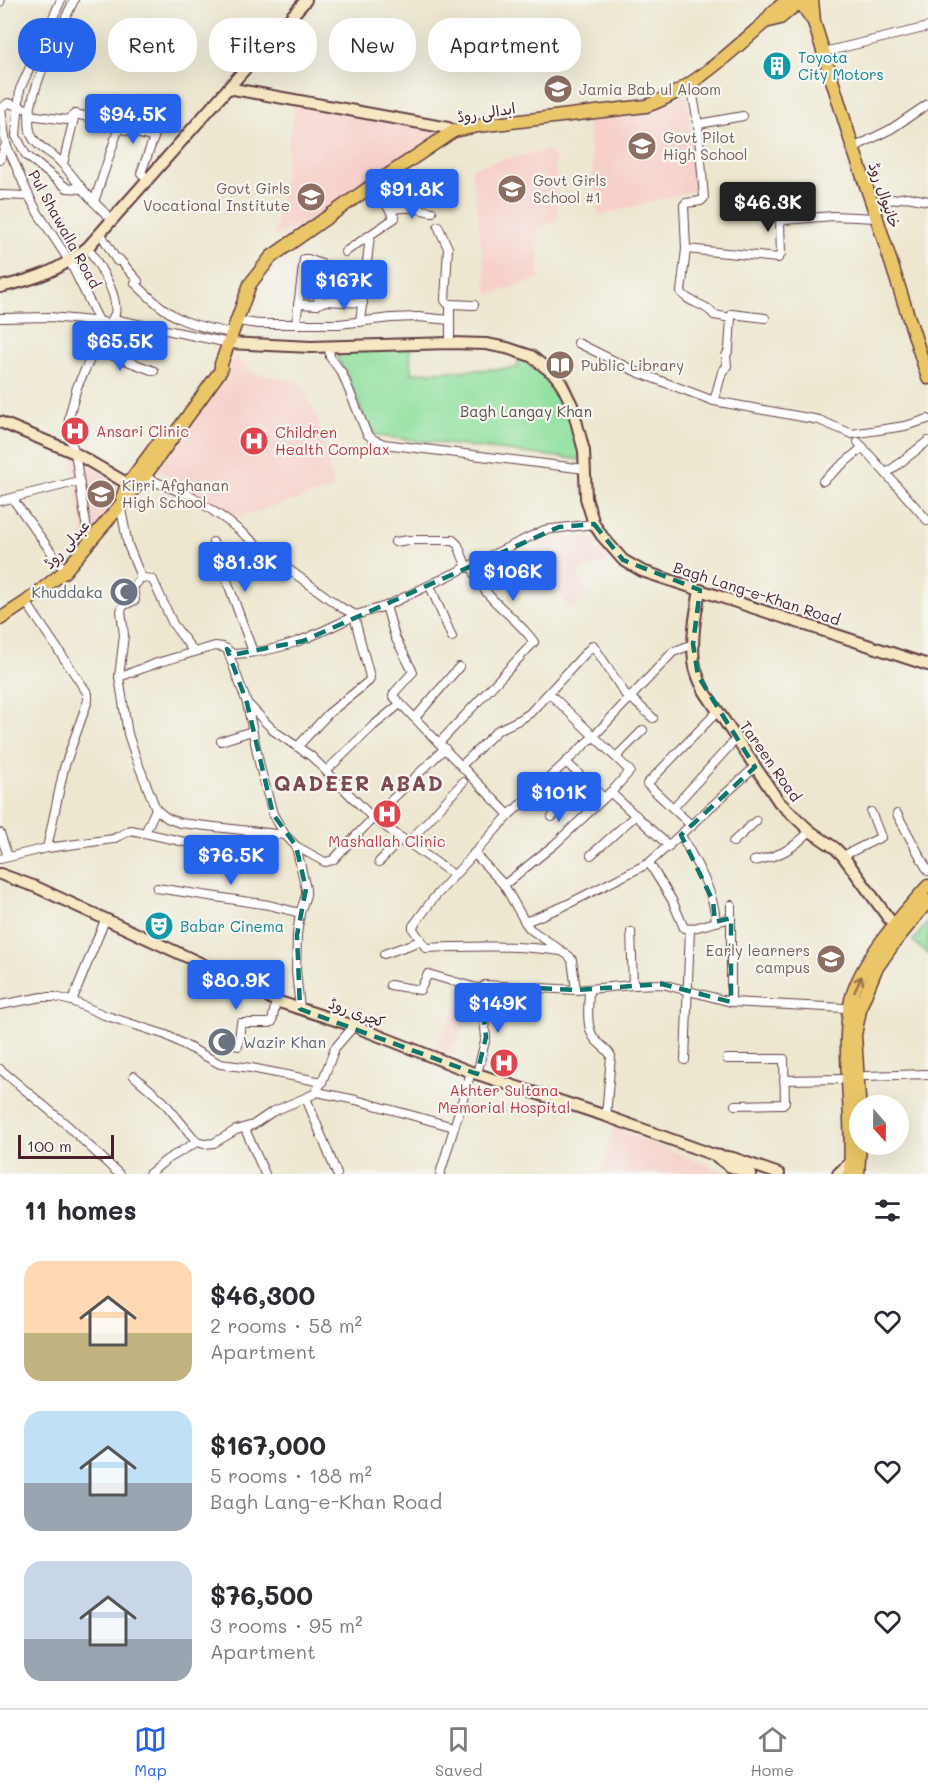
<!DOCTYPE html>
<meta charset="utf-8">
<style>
:root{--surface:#fff;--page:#f2f2f3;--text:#2b2b33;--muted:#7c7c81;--line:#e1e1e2;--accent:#2563eb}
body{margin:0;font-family:Mali,"Playpen Sans Arabic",sans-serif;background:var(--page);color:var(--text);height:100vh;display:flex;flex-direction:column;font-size:22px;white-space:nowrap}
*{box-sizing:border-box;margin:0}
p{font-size:20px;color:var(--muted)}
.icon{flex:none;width:33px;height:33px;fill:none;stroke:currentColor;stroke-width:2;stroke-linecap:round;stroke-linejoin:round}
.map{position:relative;height:1174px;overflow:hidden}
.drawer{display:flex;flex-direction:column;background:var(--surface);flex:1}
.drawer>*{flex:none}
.guide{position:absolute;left:18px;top:18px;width:600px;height:54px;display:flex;gap:12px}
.needle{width:39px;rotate:160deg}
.tools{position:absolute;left:849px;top:1095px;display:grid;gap:12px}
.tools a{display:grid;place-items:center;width:60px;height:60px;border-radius:50%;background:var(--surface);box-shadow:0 6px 24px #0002;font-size:30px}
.scale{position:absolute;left:18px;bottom:15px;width:96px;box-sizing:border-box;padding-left:6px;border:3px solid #4a1f2b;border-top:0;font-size:16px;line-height:21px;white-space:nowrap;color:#4a1f2b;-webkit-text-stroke:4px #f6f6f2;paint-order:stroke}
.price{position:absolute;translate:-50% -51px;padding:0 14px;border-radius:6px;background:var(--accent);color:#fff;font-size:20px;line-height:39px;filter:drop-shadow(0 2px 3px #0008)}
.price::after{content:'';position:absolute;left:50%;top:36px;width:18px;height:14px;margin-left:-9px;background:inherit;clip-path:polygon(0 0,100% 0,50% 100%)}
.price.active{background:#222;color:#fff}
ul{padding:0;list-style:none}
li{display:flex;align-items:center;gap:18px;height:150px;padding:0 24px}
li span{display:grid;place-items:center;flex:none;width:168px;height:120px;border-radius:18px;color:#555}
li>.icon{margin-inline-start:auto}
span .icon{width:72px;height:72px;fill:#fffc;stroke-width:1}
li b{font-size:26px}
h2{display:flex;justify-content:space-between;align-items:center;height:72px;padding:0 24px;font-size:26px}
.chip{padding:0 21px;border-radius:24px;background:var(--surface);box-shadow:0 6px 24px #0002;font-size:21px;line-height:54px}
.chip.active{background:var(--accent);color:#fff}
.tab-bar{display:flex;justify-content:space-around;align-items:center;height:84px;border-top:2px solid var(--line);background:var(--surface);font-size:16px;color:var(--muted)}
.tab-bar a{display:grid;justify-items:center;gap:3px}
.tab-bar .active{color:var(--accent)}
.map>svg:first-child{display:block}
.built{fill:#f7d0ca}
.green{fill:#90e09e;stroke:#6d8064;stroke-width:1.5}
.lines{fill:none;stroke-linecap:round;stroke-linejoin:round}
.street-casing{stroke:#623d44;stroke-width:10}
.secondary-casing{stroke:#623d44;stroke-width:14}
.primary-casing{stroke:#623d44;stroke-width:15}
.street{stroke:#fff;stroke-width:8}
.secondary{stroke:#f7e8c3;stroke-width:10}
.primary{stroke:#eac669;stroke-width:12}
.oneway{stroke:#9a724a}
.marked{fill:none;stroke:#0f766e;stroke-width:4.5;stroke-dasharray:12 8;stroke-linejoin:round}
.labels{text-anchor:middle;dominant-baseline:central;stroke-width:4.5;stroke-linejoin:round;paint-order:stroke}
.culture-label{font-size:15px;fill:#0d838f;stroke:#f6f6f2;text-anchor:start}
.education-label{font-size:15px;fill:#785e54;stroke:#f6f6f2;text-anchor:start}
.street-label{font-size:15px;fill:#4a1f2b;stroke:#f6f6f2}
.park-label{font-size:15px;fill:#5c4f48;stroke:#f6f6f2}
.health-label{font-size:15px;fill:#be3a42;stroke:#f6f6f2;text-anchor:start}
.worship-label{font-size:15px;fill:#5b616d;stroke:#f6f6f2;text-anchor:end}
.district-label{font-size:21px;font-weight:bold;letter-spacing:1.5px;fill:#7f4a4f;stroke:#f6f6f2}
</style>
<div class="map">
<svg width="928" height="1174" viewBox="0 0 928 1174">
<rect width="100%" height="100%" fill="#f6f6f2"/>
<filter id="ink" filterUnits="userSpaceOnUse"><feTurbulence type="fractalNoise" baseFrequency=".0167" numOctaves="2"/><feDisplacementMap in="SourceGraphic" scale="12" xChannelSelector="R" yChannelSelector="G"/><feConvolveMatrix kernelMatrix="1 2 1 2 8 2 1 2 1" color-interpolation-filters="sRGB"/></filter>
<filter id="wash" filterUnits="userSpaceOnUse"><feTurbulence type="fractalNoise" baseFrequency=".008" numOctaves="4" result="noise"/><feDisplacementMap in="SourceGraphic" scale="24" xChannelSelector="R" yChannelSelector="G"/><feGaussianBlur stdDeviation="1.35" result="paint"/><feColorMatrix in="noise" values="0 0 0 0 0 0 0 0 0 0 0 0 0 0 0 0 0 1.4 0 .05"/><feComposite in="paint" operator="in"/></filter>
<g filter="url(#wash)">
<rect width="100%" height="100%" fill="#ede7cf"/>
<!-- built -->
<g class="built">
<polygon points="687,94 696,190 598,216 587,122 643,114"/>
<polygon points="295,102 442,131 293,230 274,237"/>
<polygon points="545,150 555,156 558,221 539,228 539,279 488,295 471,167"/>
<polygon points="236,355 255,374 298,381 316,413 335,489 238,517 201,498 157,469"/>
<polygon points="71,455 127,485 85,546 75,482"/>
<polygon points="595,536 599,548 612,560 577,573 589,595 569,612 532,538"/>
<polygon points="464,993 480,997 477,1019 466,1023 449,1056 434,1050"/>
<polygon points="614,1128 730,1174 601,1174"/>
</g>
<!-- green -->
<g class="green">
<polygon points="410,344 411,373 518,368 517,351 561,383 585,460 378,436 368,427 348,376 338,360 338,346"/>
<polygon points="928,922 928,954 913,941"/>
</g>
</g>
<g filter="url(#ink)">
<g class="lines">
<!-- street casing -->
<g class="street-casing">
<g id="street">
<polyline points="61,0 20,89 16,136 26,155 67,188 82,189"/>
<path d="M 74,0 C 61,28 20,105 31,134 C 34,144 46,150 54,156 C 65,165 72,176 81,187 C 90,199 102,210 113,221"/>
<polyline points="0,2 0,0"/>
<polyline points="824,52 928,27"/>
<path d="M 691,84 L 698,124 L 704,198 L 701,201 L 686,203 L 684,205 L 686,249 L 681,292 C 689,304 706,303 714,315 L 731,318 L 732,314 L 765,318"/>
<polyline points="30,110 8,103 1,108 6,144 29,196 38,213 70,262 100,323"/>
<polyline points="29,115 67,120 75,114 120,124 94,202"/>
<polyline points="698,124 743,116"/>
<polyline points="118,128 154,138"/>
<polyline points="853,148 891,129 928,104"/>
<polyline points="0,160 6,144"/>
<polyline points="63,164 75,114"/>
<polyline points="149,180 141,173 157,129"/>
<polyline points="0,195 29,196"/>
<polyline points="872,203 907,197 928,201"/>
<path d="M 391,210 C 406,205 417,209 432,212"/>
<polyline points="438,226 448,248 445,300 447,303 450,304 474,305"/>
<path d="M 101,234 L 117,261 L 119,259 L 138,281 L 135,283 C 169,318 185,325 233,333"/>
<path d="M 88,247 C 98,265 119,294 115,314 L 93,353 L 77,387 L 69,417 L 69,436 L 75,453 L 89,543"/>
<polyline points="686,249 778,258 781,254 780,223 784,220 833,216 877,218"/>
<polyline points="345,252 395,218 373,185"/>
<polyline points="298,304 317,305 325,301 363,303"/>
<polyline points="317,305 321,289 352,292"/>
<polyline points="0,318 50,317 103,322"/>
<polyline points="113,319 229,343"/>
<polyline points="236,321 259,324 339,324 391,318 418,317 450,320"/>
<polyline points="360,322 370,236"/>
<polyline points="296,323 304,259 308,259 340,271"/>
<polyline points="450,343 450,304"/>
<polyline points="578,343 637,372 714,401 819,420 852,434 905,426 928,419"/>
<polyline points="329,347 330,357 342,373 367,434 374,440 384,444 585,469"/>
<polyline points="95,349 154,371"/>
<polyline points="714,401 722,372 727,366 726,356 729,349 731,318"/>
<polyline points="858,442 928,521"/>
<polyline points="887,473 928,441"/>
<polyline points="141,476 193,497 229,522 273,558 342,608 356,615 386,606 544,530 594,524"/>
<polyline points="823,481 863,447"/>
<polyline points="12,498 65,571"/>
<polyline points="0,501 79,481"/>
<polyline points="120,504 128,545 141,577"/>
<polyline points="213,542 253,652"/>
<polyline points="395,542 409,540 453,540 458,545 467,568"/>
<polyline points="141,577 133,588 135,600 123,606 121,611 124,635 119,677 128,734 137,761 156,809 167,818 180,823 285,835"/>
<polyline points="141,577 153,580 173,624 194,652"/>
<polyline points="430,586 452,637"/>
<polyline points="26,602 88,694 88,700 64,768 47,848"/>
<polyline points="386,606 395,637 413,672 394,693 393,696 509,815"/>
<polyline points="227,649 247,703 260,767 273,814 285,835 296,846 306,889 306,895 300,913 297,935 296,971 300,1009"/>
<path d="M 119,677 L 160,662 L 215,646 L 223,647 L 233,654 C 280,653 316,635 356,615"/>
<polyline points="631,698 653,718"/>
<polyline points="248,704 274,731 311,756 373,818 454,875"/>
<polyline points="415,718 459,667"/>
<polyline points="221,741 252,731"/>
<path d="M 439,743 L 534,642 C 514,613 484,602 472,566"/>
<polyline points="298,746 329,713 369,681 370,677 354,616"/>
<polyline points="616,757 643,730"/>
<polyline points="566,762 604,798"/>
<polyline points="462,765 498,730 521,719 530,713 593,645 629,700"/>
<polyline points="326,771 373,726 400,704"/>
<polyline points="554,774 590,811"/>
<polyline points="610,792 669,846"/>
<polyline points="673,808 736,739"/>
<polyline points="897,814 928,871"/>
<polyline points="552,817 574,795"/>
<polyline points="692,826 647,784 718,711"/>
<polyline points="0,833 8,857"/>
<polyline points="145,833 156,809"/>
<path d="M 681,835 C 696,863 714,890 716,922"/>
<polyline points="733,842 756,821"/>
<polyline points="408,843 463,782"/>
<polyline points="296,846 323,861 326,862 333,860 373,818 445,748"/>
<polyline points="474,853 504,885 525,922 530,929 569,956 572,960 576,990"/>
<polyline points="591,855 636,815"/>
<polyline points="843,856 881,837 871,812"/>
<polyline points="0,859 47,848 113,839 131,830 203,846"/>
<path d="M 754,861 C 779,856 792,850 810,831"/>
<polyline points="379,862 402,838"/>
<polyline points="649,863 672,900 684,928 690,929 731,918"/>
<polyline points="504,885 555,844 615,788 630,771 549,693"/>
<polyline points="157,888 269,905 300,913"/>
<polyline points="525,922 564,906 649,863 755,767"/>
<polyline points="631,932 633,985"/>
<path d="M 561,951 C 516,945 471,946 426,948 L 413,929 L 413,926 L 433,899 L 509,815 L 594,736 L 673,652 L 693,644"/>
<polyline points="384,954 421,941"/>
<polyline points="390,985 420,990 428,974 480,989"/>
<path d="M 589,989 C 589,1003 585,1025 594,1038 C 599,1045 607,1048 611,1056 L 606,1116"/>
<polyline points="72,1001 105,920"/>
<polyline points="731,1002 731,905"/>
<polyline points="0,1005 42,997 55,997 72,1001 104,1015 166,1035 220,1064 251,1068 322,1082"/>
<polyline points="238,1046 241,1023 270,1023 272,1022 276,1001"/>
<polyline points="727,1059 784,1059 785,1102 783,1104 735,1105"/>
<polyline points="685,1060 690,929"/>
<polyline points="0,1069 67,1125 119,1174"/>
<polyline points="477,1074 486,1037 480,989 485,985 576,990 633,985 662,984 731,1002 844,1008"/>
<polyline points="134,1076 163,1101 197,1142"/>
<polyline points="866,1076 928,1074"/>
<polyline points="784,1080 844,1079"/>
<polyline points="317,1092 356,1100 454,1127"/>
<polyline points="306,1098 337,1174"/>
<polyline points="245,1129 265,1174"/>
<polyline points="149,1174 166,1160 197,1142 204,1144 214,1143 236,1130 253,1125 272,1112 314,1094 322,1082 335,1048 354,1026"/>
<polyline points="440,1174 471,1072"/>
</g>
</g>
<!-- secondary casing -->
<g class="secondary-casing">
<g id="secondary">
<polyline points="228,88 448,128 454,131"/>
<path d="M 0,287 C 36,279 59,271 88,247 L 306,0"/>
<polyline points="229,343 311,347 450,343 486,344 507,348 531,356 555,375 561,383 572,405 584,451 586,498 594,524 602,536 623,560 642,571 928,665"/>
<polyline points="0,422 75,453 135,488"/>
<path d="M 700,590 C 696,612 691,638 694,661 C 695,672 700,682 705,692 L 779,802 L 810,831 L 835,848 L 843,856 L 889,919"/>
<polyline points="0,874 36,887 213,969 276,1001 354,1026 471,1072 606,1116 714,1155 733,1158 779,1174"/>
<polyline points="717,1157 729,1166 751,1174"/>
<polyline points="838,1174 846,1166"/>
</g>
</g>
<!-- primary casing -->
<g class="primary-casing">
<g id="primary">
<polyline points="801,0 805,9 814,22 853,148 872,203 928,378"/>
<polyline points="812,0 814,22"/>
<polyline points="765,22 780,18 802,0"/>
<polyline points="122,498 127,485 162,438"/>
<path d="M 0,619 L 26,602 L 65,571 L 144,477 L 221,370 L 221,364 L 250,284 L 271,257 L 373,185 L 446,136 L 454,131 L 478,126 L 646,106 C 689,92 731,52 765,22 L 772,13 L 787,0"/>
<polyline points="860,1115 855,1035 861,1005 876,969 894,943 928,901"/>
<path d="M 850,1174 C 852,1143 850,1113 848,1082 C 847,1054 845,1027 851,1000 C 861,960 901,916 928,886"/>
<polyline points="858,1174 860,1144"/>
</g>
</g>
<!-- street -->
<use href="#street" class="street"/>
<!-- secondary -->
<use href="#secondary" class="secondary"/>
<!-- primary -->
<use href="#primary" class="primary"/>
</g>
<!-- one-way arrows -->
<defs><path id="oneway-shaft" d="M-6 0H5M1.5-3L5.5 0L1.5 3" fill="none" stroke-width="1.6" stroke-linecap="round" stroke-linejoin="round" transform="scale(1.5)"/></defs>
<use class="oneway" href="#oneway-shaft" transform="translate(858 984) rotate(-66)"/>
</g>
<!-- marked area -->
<path class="marked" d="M 594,524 L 623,560 L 700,590 L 693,644 L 698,676 L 755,767 L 681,835 L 713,901 L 715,922 L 731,918 L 731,1002 L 662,984 L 576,990 L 480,985 L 486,1037 L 477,1074 L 300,1009 L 297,935 L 306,889 L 296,846 L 273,814 L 247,703 L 227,649 L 232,655 L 303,641 L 559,527 Z"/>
<!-- icons -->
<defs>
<g id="building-disc" transform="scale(1.5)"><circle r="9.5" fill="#0f9aa8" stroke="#f6f6f2"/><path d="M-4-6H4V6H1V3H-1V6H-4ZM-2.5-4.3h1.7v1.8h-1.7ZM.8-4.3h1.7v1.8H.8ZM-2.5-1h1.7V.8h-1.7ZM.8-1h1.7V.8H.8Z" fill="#fff"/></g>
<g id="school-disc" transform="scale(1.5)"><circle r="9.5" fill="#8d6e63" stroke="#f6f6f2"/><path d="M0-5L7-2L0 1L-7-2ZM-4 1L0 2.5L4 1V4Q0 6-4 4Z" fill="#fff"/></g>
<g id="university-disc" transform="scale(1.5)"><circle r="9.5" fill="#8d6e63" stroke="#f6f6f2"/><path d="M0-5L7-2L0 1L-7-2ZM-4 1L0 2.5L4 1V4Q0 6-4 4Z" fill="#fff"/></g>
<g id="library-disc" transform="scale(1.5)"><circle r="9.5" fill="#8d6e63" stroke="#f6f6f2"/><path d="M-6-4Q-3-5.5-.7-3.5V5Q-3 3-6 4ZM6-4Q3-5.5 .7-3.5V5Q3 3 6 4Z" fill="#fff"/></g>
<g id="hospital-disc" transform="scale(1.5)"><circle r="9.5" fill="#e0444e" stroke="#f6f6f2"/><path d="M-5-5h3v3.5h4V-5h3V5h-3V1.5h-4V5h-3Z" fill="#fff"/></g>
<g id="mosque-disc" transform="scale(1.5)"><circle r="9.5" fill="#6b7280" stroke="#f6f6f2"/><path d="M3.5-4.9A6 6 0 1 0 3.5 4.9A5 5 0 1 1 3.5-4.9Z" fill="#fff"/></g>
<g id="theatre-disc" transform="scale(1.5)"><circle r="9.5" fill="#0f9aa8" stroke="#f6f6f2"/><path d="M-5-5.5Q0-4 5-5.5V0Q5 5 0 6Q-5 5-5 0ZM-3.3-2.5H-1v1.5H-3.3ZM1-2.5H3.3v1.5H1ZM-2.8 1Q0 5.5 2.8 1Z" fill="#fff"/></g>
</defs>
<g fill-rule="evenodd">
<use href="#building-disc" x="777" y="66"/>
<use href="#school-disc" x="558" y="89"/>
<use href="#school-disc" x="642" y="146"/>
<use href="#school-disc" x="512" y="189"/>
<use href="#university-disc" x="311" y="197"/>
<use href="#library-disc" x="560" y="365"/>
<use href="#hospital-disc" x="75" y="431"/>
<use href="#hospital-disc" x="254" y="441"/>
<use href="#school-disc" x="101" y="494"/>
<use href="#mosque-disc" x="124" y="592"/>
<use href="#hospital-disc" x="387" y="814"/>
<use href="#theatre-disc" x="159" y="926"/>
<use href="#school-disc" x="831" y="959"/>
<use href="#mosque-disc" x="222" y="1042"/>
<use href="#hospital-disc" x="504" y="1063"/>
</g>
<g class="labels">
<!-- culture labels -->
<g class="culture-label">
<text x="798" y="57">Toyota<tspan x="798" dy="17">City Motors</tspan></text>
<text x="180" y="926">Babar Cinema</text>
</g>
<!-- education labels -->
<g class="education-label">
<text x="579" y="89">Jamia Bab ul Aloom</text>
<text x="663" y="137">Govt Pilot<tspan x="663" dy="17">High School</tspan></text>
<text x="533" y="180">Govt Girls<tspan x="533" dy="17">School #1</tspan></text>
<text x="290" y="188" text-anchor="end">Govt Girls<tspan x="290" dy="17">Vocational Institute</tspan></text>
<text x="581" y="365">Public Library</text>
<text x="122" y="485">Kirri Afghanan<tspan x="122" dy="17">High School</tspan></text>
<text x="810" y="950" text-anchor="end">Early learners<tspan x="810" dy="17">campus</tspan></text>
</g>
<!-- street labels -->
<g class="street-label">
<text transform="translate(486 112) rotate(-9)">ابدالی روڈ</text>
<text transform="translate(885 195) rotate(71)">خانیوال روڈ</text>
<text transform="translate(65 229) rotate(61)">Pul Shawalla Road</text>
<text transform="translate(66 544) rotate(-48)">عبدلی روڈ</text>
<text transform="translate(757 593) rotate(18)">Bagh Lang-e-Khan Road</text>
<text transform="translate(771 761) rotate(55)">Tareen Road</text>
<text transform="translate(357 1012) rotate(20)">کچری روڈ</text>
</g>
<!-- park labels -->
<g class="park-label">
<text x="526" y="411">Bagh Langay Khan</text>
</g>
<!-- health labels -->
<g class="health-label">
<text x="96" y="431">Ansari Clinic</text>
<text x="275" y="432">Children<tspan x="275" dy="17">Health Complax</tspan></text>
<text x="387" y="841" text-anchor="middle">Mashallah Clinic</text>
<text x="504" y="1090" text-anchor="middle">Akhter Sultana<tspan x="504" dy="17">Memorial Hospital</tspan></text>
</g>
<!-- worship labels -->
<g class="worship-label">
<text x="103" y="592">Khuddaka</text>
<text x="243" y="1042" text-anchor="start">Wazir Khan</text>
</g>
<!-- district labels -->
<g class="district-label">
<text x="359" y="782">QADEER ABAD</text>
</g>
</g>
</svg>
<div class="tools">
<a><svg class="needle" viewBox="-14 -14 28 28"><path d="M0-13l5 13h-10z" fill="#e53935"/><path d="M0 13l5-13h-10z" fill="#7c7c81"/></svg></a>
</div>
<div class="scale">100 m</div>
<b class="price" style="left:133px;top:145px">$94.5K</b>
<b class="price" style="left:412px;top:220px">$91.8K</b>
<b class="price active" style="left:768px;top:233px">$46.3K</b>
<b class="price" style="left:344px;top:311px">$167K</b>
<b class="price" style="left:120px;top:372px">$65.5K</b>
<b class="price" style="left:245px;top:593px">$81.3K</b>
<b class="price" style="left:513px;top:602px">$106K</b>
<b class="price" style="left:559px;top:823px">$101K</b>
<b class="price" style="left:231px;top:886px">$76.5K</b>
<b class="price" style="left:236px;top:1011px">$80.9K</b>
<b class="price" style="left:498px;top:1034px">$149K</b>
<div class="guide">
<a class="chip active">Buy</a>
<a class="chip">Rent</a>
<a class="chip">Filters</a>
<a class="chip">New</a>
<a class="chip">Apartment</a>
</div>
</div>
<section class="drawer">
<h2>11 homes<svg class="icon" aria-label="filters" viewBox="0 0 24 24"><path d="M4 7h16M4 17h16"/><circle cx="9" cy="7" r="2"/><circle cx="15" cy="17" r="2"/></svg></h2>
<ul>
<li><span style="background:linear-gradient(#ffd9b3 60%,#c2b280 0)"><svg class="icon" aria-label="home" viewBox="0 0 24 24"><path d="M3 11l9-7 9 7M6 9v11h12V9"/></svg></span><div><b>$46,300</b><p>2 rooms · 58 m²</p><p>Apartment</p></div><svg class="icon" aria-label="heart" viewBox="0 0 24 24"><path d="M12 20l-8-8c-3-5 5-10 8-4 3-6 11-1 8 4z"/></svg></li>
<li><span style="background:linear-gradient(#bfe0f5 60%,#9aa5b1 0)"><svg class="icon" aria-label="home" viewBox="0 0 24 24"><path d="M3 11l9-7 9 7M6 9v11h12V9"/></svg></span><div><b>$167,000</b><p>5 rooms · 188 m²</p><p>Bagh Lang-e-Khan Road</p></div><svg class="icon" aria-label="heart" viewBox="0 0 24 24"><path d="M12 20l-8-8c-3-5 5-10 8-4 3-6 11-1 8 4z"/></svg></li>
<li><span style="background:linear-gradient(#c9d6e8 65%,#9aa5b1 0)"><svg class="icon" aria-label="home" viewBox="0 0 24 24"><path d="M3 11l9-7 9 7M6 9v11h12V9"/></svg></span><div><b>$76,500</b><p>3 rooms · 95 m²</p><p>Apartment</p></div><svg class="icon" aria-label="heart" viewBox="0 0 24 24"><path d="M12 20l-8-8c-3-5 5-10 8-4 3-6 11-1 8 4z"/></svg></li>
</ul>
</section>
<nav class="tab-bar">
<a class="active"><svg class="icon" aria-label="map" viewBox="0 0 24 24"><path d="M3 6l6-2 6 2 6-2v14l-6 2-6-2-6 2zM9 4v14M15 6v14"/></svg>Map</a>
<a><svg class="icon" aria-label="saved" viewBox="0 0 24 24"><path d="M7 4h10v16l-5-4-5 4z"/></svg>Saved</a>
<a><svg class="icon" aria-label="home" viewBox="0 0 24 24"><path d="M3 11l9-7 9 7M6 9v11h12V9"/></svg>Home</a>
</nav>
